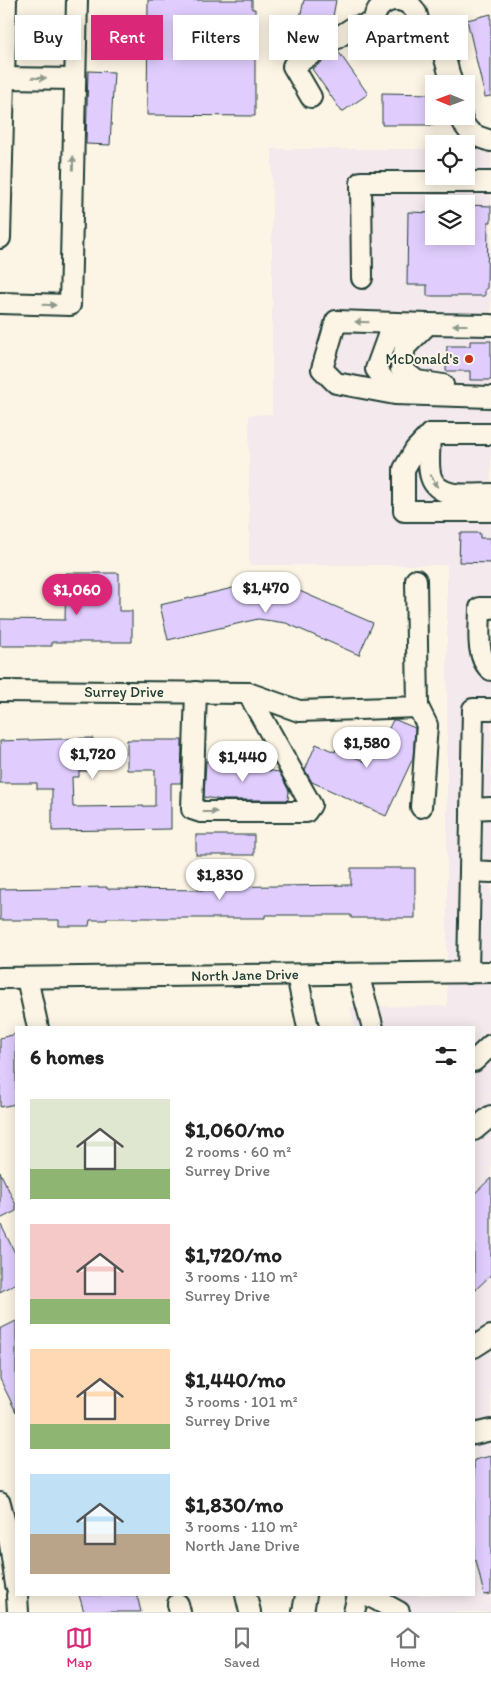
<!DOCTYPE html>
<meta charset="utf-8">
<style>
:root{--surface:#fff;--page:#f2f2f2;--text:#222;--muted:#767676;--line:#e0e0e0;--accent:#db2777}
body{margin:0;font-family:Itim,sans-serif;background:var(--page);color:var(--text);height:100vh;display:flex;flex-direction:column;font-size:19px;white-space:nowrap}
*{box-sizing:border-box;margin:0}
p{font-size:16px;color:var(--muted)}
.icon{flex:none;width:28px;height:28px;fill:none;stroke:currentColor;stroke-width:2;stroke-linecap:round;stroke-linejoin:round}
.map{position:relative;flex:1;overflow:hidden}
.details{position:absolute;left:15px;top:1026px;width:460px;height:570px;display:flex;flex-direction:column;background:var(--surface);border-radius:0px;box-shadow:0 2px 12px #0003}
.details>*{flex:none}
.top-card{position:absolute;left:15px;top:15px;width:461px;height:45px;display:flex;gap:10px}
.needle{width:32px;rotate:271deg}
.tools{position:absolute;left:425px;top:75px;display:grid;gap:10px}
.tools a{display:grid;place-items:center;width:50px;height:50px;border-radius:0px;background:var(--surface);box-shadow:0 2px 12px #0003;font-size:25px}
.price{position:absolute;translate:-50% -42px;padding:0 11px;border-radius:18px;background:#fff;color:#222;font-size:16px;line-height:32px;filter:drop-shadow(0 1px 2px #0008)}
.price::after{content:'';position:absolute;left:50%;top:30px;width:15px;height:11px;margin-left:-8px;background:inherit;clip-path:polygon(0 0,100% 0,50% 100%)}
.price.selected{background:var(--accent);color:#fff}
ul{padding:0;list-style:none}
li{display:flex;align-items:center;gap:15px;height:125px;padding:0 15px}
li span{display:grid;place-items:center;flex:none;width:140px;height:100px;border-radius:0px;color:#555}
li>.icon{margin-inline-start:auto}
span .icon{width:60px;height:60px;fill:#fffc;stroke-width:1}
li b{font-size:21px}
h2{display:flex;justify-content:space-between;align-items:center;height:60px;padding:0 15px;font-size:21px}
.chip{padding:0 18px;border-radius:0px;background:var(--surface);box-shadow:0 2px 12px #0003;font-size:18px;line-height:45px}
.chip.selected{background:var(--accent);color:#fff}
.dock{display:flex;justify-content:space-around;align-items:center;height:70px;border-top:1px solid var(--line);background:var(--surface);font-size:14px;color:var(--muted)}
.dock a{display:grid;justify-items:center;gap:2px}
.dock .selected{color:var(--accent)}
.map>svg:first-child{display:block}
.built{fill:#f4e9ec;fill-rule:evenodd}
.building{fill:#e0cdfe;stroke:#1f3d34}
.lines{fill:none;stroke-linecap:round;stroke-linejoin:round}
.minor-casing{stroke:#1f3d34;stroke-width:24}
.minor{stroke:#fcf5e5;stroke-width:20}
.oneway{fill:#8e998c}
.poi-dot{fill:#c8321e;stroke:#fcf5e5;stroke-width:2}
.labels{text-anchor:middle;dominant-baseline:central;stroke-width:4;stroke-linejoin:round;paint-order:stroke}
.poi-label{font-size:15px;fill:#1f3d34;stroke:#fcf5e5;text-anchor:end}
.street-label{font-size:15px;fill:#1f3d34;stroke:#fcf5e5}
</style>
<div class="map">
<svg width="491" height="1612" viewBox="0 0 491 1612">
<rect width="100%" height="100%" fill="#fcf5e5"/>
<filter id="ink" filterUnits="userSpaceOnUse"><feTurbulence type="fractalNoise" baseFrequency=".02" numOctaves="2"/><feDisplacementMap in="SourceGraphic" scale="10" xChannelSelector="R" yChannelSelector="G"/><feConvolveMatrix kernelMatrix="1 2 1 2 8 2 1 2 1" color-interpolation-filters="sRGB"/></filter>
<g filter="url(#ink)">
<!-- built -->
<path class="built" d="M 272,149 L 434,149 L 434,176 L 466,176 L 466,149 L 491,149 L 491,1612 L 380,1612 L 383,1595 L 474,1595 L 474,1028 L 355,1027 L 350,1007 L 447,1006 L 447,565 L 249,565 L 249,415 L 272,414 ZM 434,204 L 466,204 L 466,236 L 434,236 Z"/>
<!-- building -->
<g class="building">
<polygon points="148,0 252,0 252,9 255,9 255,116 147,115"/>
<polygon points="304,0 336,0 331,28 319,35 297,31"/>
<polygon points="491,14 491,96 485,97 467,20"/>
<polygon points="338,51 368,94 342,112 312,69"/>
<polygon points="88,71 114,72 110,145 86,144"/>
<polygon points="382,93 434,94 434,125 382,125"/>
<polygon points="466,205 491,206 491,222 488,222 487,289 485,289 485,296 427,296 427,285 407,285 408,212 434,213 434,236 466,236"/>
<polygon points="470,341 491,341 491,380 470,380 470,371 446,371 447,346 470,346"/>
<polygon points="460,533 480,533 480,538 491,538 491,563 459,562"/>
<polygon points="66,573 119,573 119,611 132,611 132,642 52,642 52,646 0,646 0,619 65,620"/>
<polygon points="250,584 288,586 373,623 359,655 286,623 258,619 168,640 160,605"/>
<polygon points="393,720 396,720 415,728 413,758 386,816 312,782 305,770 316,744 335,752 336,749 368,763 381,734 385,736"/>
<polygon points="93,738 94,771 79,771 79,777 72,777 73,807 155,806 155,770 127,770 127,740 182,740 181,783 171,783 171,829 52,831 52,789 37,789 37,783 0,783 0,741"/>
<polygon points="206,761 279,772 289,791 288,800 222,800 204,797"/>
<rect x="196" y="835" width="58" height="20"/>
<polygon points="351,868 415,868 415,918 351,918 351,915 265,915 265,918 107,918 107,920 90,920 89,926 59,926 59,920 0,920 0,889 107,887 107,889 205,890 205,887 351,885"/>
<polygon points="16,1034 16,1104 0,1107 0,1038"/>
<polygon points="0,1172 16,1205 16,1211 0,1219"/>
<polygon points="491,1178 491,1275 474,1291 474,1194"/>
<polygon points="0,1223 16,1255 16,1283 0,1292"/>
<polygon points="16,1321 16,1412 0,1379 0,1329"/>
<polygon points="491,1456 491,1594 484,1595 476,1560 474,1561 474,1460"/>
<polygon points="79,1595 137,1595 141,1612 84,1612"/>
</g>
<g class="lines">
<!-- minor casing -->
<g class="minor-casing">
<g id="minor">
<circle cx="396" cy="22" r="22"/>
<polyline points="415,31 439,37 452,84"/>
<polyline points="4,78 75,79"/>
<polyline points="311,97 293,66 354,27 374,24"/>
<path d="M 461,116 C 466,134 475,136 491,141"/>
<polyline points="0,238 6,0"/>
<polyline points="362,278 361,182 491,182"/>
<polyline points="0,303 70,305 77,0"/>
<polyline points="428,324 405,347 401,369 417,381 443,385"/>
<polyline points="491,325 428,324 336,321 322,369 336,383 395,394 491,397"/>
<polyline points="407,385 388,385 376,369 388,336 413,335"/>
<path d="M 430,434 C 430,446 427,466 431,477 C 438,500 472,494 491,494"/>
<polyline points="491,434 430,434 415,450 404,469 404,511 491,511"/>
<path d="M 491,608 L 480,608 C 480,627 475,658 491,670"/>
<polyline points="0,691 248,693 299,711 418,707 416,580"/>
<polyline points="196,692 192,809 201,812 306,812 311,805 248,693"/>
<polyline points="418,707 427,725 421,807"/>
<polyline points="491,709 473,709 470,871 491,872"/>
<polyline points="471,809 491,808"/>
<polyline points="468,973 470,871"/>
<polyline points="358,974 373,1028"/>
<polyline points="297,975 308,1028"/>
<polyline points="0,978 491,972"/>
<polyline points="27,978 38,1028"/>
<polyline points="474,1061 491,1045"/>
<polyline points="474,1130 491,1116"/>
<polyline points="474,1347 491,1336"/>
<polyline points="474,1434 491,1430"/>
<polyline points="0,1503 10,1544 16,1585"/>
<polyline points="17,1595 18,1612"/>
<polyline points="246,1595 250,1612"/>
<polyline points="368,1595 399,1612"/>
<polyline points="178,1604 180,1612"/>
<polyline points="303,1612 306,1595"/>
<polyline points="354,1612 358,1595"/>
</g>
</g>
<!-- minor -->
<use href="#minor" class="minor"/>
</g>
<!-- one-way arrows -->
<defs><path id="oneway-solid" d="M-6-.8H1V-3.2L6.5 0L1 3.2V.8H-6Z" transform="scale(1.25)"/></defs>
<g class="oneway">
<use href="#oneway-solid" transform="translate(39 78) rotate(1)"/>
<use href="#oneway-solid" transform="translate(73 163) rotate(-89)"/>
<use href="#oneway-solid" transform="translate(49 305) rotate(1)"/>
<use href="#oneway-solid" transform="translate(362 322) rotate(-178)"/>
<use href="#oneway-solid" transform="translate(460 325) rotate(-180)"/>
<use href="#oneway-solid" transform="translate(434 481) rotate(60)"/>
<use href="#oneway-solid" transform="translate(210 812)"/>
</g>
</g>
<!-- markers -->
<circle class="poi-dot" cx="469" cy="359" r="5"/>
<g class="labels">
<!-- poi labels -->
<g class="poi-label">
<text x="459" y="359">McDonald's</text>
</g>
<!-- street labels -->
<g class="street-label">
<text x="124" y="692">Surrey Drive</text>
<text transform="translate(245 975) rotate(-1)">North Jane Drive</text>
</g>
</g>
</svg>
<div class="tools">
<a><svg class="needle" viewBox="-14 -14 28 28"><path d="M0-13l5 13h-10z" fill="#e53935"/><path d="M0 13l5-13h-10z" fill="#767676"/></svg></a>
<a><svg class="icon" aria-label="locate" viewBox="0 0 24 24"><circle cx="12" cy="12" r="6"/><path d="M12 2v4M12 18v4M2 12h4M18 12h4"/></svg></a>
<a><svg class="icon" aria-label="layers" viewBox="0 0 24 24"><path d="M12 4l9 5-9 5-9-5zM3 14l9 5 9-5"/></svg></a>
</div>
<b class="price" style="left:266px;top:614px">$1,470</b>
<b class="price selected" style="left:77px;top:616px">$1,060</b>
<b class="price" style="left:367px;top:769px">$1,580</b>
<b class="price" style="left:93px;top:780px">$1,720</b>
<b class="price" style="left:243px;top:783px">$1,440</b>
<b class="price" style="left:220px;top:901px">$1,830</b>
<div class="top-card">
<a class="chip">Buy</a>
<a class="chip selected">Rent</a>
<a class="chip">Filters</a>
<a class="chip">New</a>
<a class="chip">Apartment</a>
</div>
<section class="details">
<h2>6 homes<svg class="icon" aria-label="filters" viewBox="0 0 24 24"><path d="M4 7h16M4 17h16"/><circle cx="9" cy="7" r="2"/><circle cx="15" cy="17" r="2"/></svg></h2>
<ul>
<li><span style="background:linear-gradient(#dfe7d0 70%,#8fb573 0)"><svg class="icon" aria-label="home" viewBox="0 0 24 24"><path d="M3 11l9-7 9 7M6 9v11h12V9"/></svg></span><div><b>$1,060/mo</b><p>2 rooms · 60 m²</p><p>Surrey Drive</p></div></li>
<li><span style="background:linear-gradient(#f6c9c9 75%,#8fb573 0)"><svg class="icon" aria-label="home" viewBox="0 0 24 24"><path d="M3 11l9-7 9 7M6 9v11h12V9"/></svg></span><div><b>$1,720/mo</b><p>3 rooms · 110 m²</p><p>Surrey Drive</p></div></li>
<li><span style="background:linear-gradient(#ffd9b3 75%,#8fb573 0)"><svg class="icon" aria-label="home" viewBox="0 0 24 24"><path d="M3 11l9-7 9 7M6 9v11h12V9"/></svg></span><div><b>$1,440/mo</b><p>3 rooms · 101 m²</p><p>Surrey Drive</p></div></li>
<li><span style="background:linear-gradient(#bfe0f5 60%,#b9a48a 0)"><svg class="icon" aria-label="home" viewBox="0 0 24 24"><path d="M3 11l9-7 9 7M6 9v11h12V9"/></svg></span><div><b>$1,830/mo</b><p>3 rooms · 110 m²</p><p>North Jane Drive</p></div></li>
</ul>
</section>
</div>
<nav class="dock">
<a class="selected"><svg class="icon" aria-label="map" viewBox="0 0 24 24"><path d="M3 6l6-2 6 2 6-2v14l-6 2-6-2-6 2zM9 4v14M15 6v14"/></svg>Map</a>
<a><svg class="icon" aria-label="saved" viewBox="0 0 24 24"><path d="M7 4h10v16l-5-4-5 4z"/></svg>Saved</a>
<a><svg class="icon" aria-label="home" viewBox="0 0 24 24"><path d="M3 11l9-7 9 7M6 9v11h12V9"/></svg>Home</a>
</nav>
